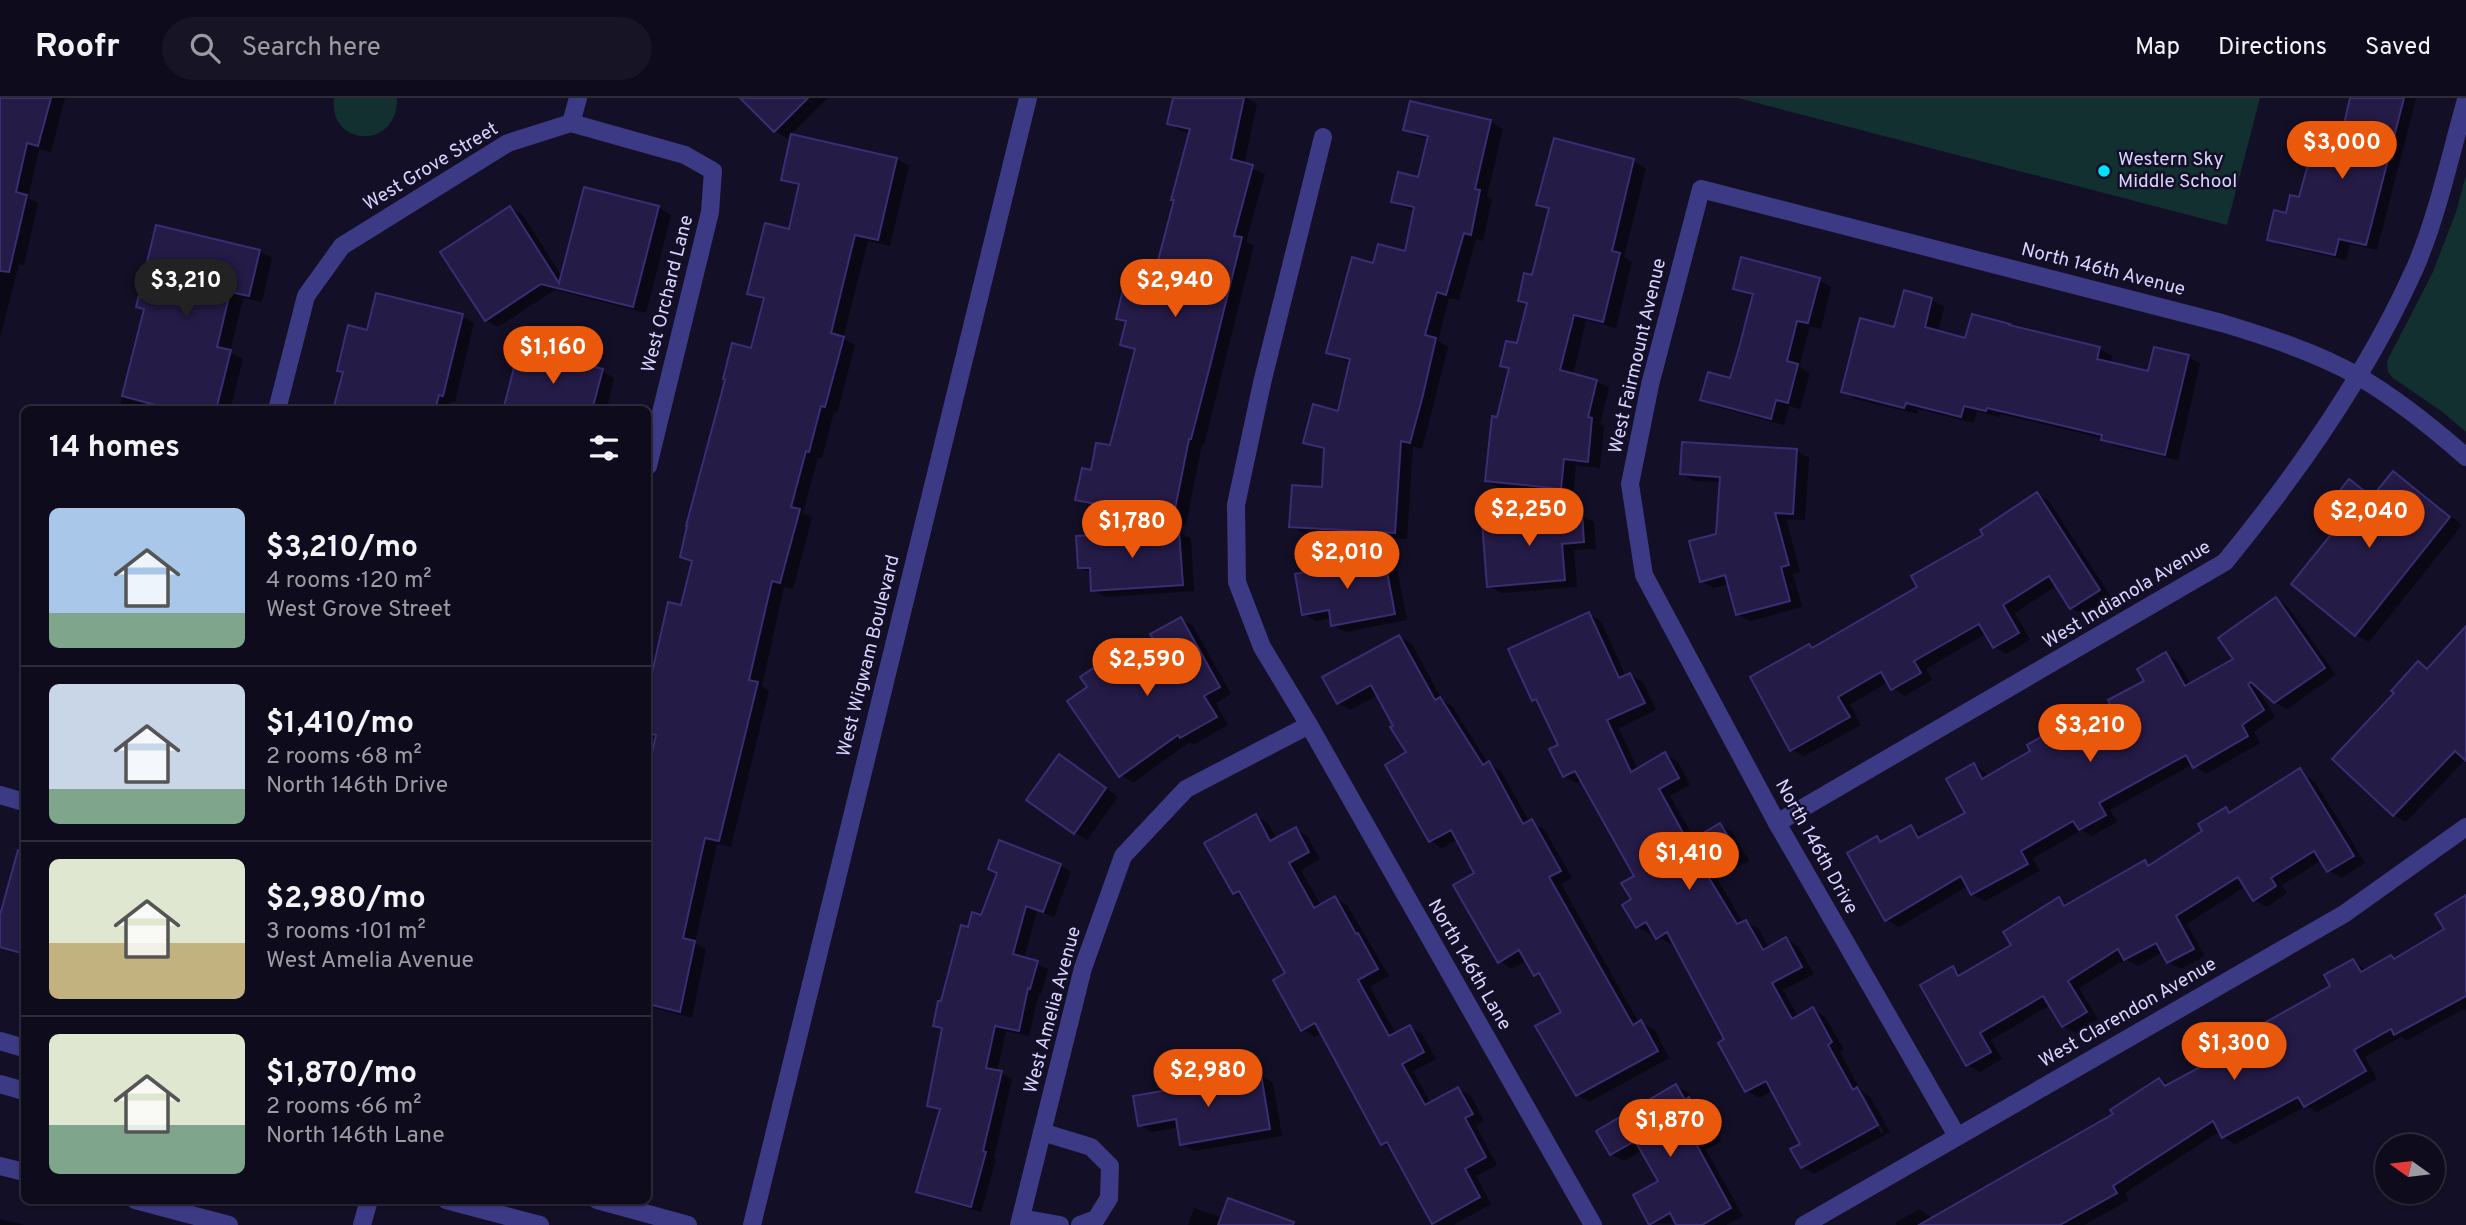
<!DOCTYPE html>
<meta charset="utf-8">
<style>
:root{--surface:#0e0b1c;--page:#171425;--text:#f1f3f6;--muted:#9b9ba3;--line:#2e2b3b;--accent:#ea580c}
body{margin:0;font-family:Overpass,sans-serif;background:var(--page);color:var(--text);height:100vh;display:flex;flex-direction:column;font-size:26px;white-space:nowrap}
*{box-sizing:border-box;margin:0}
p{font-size:23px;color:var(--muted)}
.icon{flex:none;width:38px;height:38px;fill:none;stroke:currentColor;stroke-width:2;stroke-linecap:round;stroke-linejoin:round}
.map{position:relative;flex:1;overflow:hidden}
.side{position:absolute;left:21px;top:308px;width:630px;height:798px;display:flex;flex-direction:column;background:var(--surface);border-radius:10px;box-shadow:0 2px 5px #0004,0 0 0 2px var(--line)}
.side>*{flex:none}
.needle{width:46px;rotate:284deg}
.controls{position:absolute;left:2375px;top:1036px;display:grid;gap:14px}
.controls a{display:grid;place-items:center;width:70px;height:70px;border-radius:50%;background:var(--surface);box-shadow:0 2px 5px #0004,0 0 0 2px var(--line);font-size:35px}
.price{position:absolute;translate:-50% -60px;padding:0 16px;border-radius:24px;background:var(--accent);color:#fff;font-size:23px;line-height:46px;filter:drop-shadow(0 2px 4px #0008)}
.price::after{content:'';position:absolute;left:50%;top:42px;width:21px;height:16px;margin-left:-10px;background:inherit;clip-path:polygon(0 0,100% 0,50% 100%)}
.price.active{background:#222;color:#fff}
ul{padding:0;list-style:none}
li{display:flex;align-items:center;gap:21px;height:175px;padding:0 28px}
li+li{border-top:2px solid var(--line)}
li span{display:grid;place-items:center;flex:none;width:196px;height:140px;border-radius:10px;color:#555}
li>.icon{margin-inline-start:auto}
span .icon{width:84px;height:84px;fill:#fffc;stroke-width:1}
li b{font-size:30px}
h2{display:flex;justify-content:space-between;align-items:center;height:84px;padding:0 28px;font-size:30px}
header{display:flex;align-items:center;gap:42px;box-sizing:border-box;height:98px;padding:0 35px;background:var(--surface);border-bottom:2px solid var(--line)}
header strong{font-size:33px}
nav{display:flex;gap:38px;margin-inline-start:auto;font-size:24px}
.search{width:490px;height:63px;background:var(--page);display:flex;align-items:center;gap:18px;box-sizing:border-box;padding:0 24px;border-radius:38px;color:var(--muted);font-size:26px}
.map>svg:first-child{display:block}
.green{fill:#12302f}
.shadow{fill:#0007;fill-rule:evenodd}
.building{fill:#241b47;stroke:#3b2d73;stroke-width:2}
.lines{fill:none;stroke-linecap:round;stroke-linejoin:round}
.minor{stroke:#3d3a85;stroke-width:18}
.poi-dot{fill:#00e5ff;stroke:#130f26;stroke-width:2.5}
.labels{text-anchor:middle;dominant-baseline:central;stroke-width:5;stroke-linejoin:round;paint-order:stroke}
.poi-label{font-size:19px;fill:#d9d4ff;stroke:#130f26;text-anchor:start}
.street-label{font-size:19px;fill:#d9d4ff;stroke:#130f26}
</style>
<header>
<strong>Roofr</strong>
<div class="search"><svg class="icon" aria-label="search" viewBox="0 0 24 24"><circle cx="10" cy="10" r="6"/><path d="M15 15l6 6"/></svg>Search here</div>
<nav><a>Map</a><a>Directions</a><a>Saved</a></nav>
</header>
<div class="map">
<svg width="2466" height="1127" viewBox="0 0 2466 1127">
<rect width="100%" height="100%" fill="#130f26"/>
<!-- green -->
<g class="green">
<path d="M 334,0 L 397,0 C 398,53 328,49 334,0 Z"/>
<polygon points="1738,0 2260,0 2227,127"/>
<polygon points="2466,77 2466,334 2444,315 2393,280 2388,274 2387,263 2432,176 2456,114"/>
</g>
<!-- shadow -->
<g class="shadow">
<polygon points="0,0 65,0 51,54 39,51 28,100 38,105 24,167 19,166 0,239"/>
<polygon points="743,0 828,0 787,40 775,33"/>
<polygon points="1174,0 1246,0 1257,6 1244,67 1265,76 1246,144 1254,148 1204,347 1202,346 1186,427 1090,408 1077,401 1092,374 1112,349 1135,253 1122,246 1127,225 1118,220 1151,195 1191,35 1181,33 1169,25"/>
<polygon points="2352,0 2416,0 2377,152 2350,146 2346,162 2280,147 2269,141 2340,50"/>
<polygon points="1490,23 1503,31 1487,98 1492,101 1483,143 1476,141 1459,202 1449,200 1438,243 1448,249 1422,351 1413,348 1407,441 1304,435 1291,428 1324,391 1325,353 1305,344 1339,315 1351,264 1341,261 1328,254 1374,167 1406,155 1415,112 1405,110 1393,103 1420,81 1429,41 1417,38 1405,31"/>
<polygon points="896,61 909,68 890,148 868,143 843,240 855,247 837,315 834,314 822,360 818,359 803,415 812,420 793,491 784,489 762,588 769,593 731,749 717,746 695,845 706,851 692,920 648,908 648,681 657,641 648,637 648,598 669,506 682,509 693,465 682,459 752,252 765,203 749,195 790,133 800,89 783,81"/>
<polygon points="1633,63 1646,70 1624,159 1632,164 1616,230 1586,222 1573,277 1596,283 1609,290 1600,326 1604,329 1600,370 1576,367 1573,397 1499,390 1487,383 1498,320 1510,272 1502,267 1518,247 1528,207 1520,202 1534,180 1550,113 1538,106"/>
<polygon points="658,109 671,117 646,215 555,192 498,229 486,222 510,110 523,117 562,179"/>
<polygon points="259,153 272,160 262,204 243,200 230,254 243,261 230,312 119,312 145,212 138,208"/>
<polygon points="1819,182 1831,189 1821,231 1810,228 1799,269 1810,275 1800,311 1789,308 1784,327 1714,308 1702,301 1731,282 1754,199 1735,190"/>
<polygon points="1905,195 1932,202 1944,209 1938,234 1967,242 2099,250 2112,258 2110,266 2150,275 2188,259 2200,266 2178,362 2115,348 2102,340 2000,316 1999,319 1977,313 1974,325 1918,311 1917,316 1855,301 1843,293 1896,231"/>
<polygon points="462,218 474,225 455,304 451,303 449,312 335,312 344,275 339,272 368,234"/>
<polygon points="532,272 602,273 614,280 607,310 610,312 505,312"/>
<polygon points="1796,352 1809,360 1805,422 1786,421 1800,474 1793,476 1802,509 1750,523 1737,516 1729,486 1714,490 1701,483 1718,437 1722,384 1694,383 1682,375"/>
<polygon points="2393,375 2405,382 2462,427 2369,544 2356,537 2293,486 2349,418 2349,383 2374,400"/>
<polygon points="2037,396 2049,403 2111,499 2084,517 2071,510 2057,487 2015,515 2030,542 2006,556 1994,548 1987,535 1926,571 1932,582 1905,598 1892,590 1889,584 1850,606 1861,627 1804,658 1791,651 1809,548 1814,551 1920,490"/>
<polygon points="1581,417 1594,424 1596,451 1574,452 1577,489 1502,495 1489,488"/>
<polygon points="1179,434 1191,441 1194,493 1105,499 1093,492 1092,476 1079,469"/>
<polygon points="1384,460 1396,467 1407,522 1345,534 1333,527 1332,520 1316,523 1304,516"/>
<polygon points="2276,501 2288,509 2336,577 2287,611 2275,604 2262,592 2260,594 2275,619 2254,634 2260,645 2206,676 2193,666 2110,712 2117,724 2092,738 2082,732 2033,760 2040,773 1985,803 1972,796 1968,788 1899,829 1887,822 1850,756 1877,740 1884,744 1911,729 1925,739 1967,715 1974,667 1986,675 1989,679 2033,654 2056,632 2060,634 2112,606 2146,583 2166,556 2178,564 2191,587 2236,562"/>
<path d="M 1589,516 L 1601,523 L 1626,579 L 1630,577 L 1643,584 L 1656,612 L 1619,630 L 1638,672 L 1665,656 L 1678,664 L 1690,687 L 1670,698 L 1695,742 L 1720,727 L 1732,734 L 1749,762 L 1718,782 L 1743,825 L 1746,824 L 1759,831 L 1769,850 L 1786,841 L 1798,848 L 1814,876 L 1783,892 L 1799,920 L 1813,911 L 1825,919 L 1844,951 L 1840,954 L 1861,993 L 1870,998 L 1890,1034 L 1814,1076 L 1802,1069 L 1802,1046 L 1773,992 L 1759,1000 L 1747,993 L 1726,942 L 1674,844 L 1670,846 L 1658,839 L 1654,833 L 1650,836 L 1637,829 L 1634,802 L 1636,778 L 1582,682 L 1576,685 L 1564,678 L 1560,647 L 1541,606 L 1533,602 ZM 1859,995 L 1863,995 L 1884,1034 L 1881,1035 Z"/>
<polygon points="1181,521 1193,528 1231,596 1216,605 1228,627 1194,646 1190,644 1133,685 1121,677 1089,589 1108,562 1121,569 1159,548"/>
<polygon points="2466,530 2466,661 2406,724 2394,717 2396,595 2419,565 2429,571"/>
<polygon points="1399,539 1412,546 1442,602 1452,608 1488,665 1501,673 1530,725 1544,731 1572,780 1561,786 1639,925 1654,931 1669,960 1589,1004 1577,997 1563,914 1545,883 1536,877 1527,862 1512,871 1499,863 1476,776 1458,741 1442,750 1430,743 1408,654 1378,597 1350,612 1338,605"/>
<polygon points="1071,665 1118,699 1087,742 1075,735"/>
<polygon points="2302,676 2315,684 2365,765 2341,780 2329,773 2322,762 2282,787 2287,795 2267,809 2254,802 2246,788 2187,826 2205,858 2181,871 2168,864 2163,854 2138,868 2126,861 2079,890 2098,921 2076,935 2063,928 2050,907 1991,942 2002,961 1980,974 1967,967 1953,870 1964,877 2014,848 2059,801 2069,807 2145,764 2151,768 2204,733 2226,711 2233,715"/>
<polygon points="1256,718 1268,725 1277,742 1296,731 1308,739 1320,761 1301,772 1321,808 1335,800 1347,807 1389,878 1370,889 1396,936 1410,929 1422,936 1436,961 1413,973 1431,1006 1458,991 1471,998 1484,1023 1476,1028 1497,1067 1476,1078 1491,1106 1454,1127 1438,1127 1433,1124 1393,1052 1382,1046 1322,934 1315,939 1302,931 1288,876 1246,802 1234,795"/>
<polygon points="16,765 24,767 24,858 0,849 0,824"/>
<polygon points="1060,767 1071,774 1054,819 1037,812 1024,861 1048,871 1041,896 1039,895 1029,938 1006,933 997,974 1012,981 994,1060 996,1061 981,1114 929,1099 918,1093 941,1013 929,1007 944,932 934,927 970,831 982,819"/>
<polygon points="2466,803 2466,912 2463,911 2408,942 2401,939 2365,959 2377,981 2317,1014 2306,1008 2235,1046 2223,1039 2220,1033 2125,1095 2129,1102 2084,1127 1897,1127 1895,1125 1919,1111 1933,1121 2116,1017 2160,982 2169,987 2219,961 2241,934 2246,937 2333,888 2353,863 2367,873 2391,859 2396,862 2446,832"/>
<polygon points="1260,977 1273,985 1282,1038 1194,1053 1182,1046 1179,1029 1152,1034 1139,1026"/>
<polygon points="1676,988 1689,995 1694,1004 1701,1009 1721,1043 1706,1052 1743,1118 1726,1127 1650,1125 1661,1084 1643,1052 1624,1063 1611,1056"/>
<polygon points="1194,1110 1222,1120 1290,1125 1294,1127 1188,1127"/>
<polygon points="0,1121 25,1127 0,1127"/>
</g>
<!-- building -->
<g class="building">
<polygon points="0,0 51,0 38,48 27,45 16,94 27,97 9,174 0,173"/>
<polygon points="740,0 808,0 774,34"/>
<polygon points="1173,0 1244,0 1231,61 1253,67 1234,138 1242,139 1210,268 1191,341 1189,341 1173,421 1075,402 1082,370 1091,372 1096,345 1110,347 1135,251 1120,247 1126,223 1116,221 1124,187 1150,193 1174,102 1171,102 1190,31 1167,26"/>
<polygon points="2350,0 2404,0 2366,147 2339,141 2335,157 2267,142 2274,112 2286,115 2290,97 2299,99 2315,41 2339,48"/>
<polygon points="1410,3 1491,22 1475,91 1480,92 1471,137 1464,135 1446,197 1437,194 1425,237 1436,240 1423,297 1410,345 1401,343 1395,435 1289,429 1292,387 1322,389 1324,350 1303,345 1313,306 1338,313 1350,261 1326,255 1352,159 1373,165 1378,146 1405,153 1414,109 1391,104 1398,74 1418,79 1428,38 1403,32"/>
<polygon points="791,36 897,60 878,142 855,137 831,235 844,239 825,309 821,308 809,354 806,353 791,409 800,411 780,485 772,483 749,582 758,584 719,743 705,740 683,840 695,843 680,914 648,906 648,673 656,637 648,635 648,593 668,504 681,507 692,463 680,459 687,428 686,428 725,282 723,281 732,245 751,250 764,200 747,196 765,125 789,131 799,86 781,82"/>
<polygon points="1554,40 1634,61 1612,153 1620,155 1603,224 1574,217 1560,272 1597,282 1588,319 1592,320 1588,364 1564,361 1561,391 1485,383 1492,318 1497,319 1509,270 1500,268 1506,243 1517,245 1527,205 1518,203 1524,175 1532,177 1549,110 1536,107"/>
<polygon points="584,89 659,108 633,209 541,186 485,223 440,154 510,108 559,185"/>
<polygon points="156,127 260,152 249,198 230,194 217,249 231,252 216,312 174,312 122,298 144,211 136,209"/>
<polygon points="1741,159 1820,180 1808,225 1797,223 1787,263 1798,266 1788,305 1776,302 1771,321 1700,302 1708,274 1730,280 1739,250 1753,196 1733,191"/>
<polygon points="1904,192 1932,200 1925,229 1965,240 1972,216 2010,226 2009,227 2100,249 2097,261 2148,273 2154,249 2189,257 2165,357 2101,342 2102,337 1987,310 1986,313 1964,308 1961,319 1906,305 1904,310 1841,294 1860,220 1894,229"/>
<polygon points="376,195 463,216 443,298 439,297 435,312 333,312 343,274 337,273 348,227 367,232"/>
<polygon points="535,254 603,271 592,312 503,312 515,266 531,270"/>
<polygon points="1682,344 1797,351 1793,416 1775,415 1789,467 1781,469 1790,503 1736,517 1725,477 1700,484 1689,443 1716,436 1720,379 1680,376"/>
<polygon points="2393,373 2450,419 2355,538 2291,486 2346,418 2330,405 2349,381 2372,399"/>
<polygon points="2037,394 2100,492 2070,511 2049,478 2003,507 2019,535 1993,550 1979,526 1914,563 1921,575 1891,592 1881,574 1838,599 1850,619 1790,653 1750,579 1809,546 1812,550 1917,489 1911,478 1983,437 1980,432"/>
<polygon points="1582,415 1584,444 1562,446 1565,482 1487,489 1482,424"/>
<polygon points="1179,432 1183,487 1091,493 1090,470 1078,470 1076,438"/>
<polygon points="1384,458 1395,516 1331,528 1329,512 1302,517 1295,476"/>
<polygon points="2276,499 2325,570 2274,605 2251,584 2248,586 2264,612 2242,627 2248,638 2193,670 2186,657 2099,705 2106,717 2079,732 2073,723 2021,753 2028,766 1971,797 1961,778 1885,823 1847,755 1877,738 1880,744 1911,727 1918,740 1965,715 1946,681 1974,665 1982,681 2030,653 2027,647 2056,630 2058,634 2110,606 2108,602 2144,583 2137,571 2166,554 2185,588 2233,561 2218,540"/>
<polygon points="1589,514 1619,580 1630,575 1645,605 1607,622 1631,674 1665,654 1679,680 1659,691 1688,744 1720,725 1738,755 1706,775 1737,826 1746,822 1763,852 1786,839 1802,869 1772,885 1792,921 1813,909 1832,944 1828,947 1853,992 1857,989 1878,1027 1801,1070 1790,1051 1800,1046 1766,983 1745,994 1718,945 1724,941 1667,834 1656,841 1646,824 1636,830 1622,807 1631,801 1621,785 1634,778 1575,673 1563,679 1549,651 1558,647 1536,601 1532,603 1508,551"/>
<polygon points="1181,519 1220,589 1204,598 1217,619 1180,640 1178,637 1119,679 1067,603 1087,589 1080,579 1108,560 1115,570 1157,547 1150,536"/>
<polygon points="2466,528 2466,663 2455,653 2393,718 2332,661 2394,595 2391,593 2418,563 2427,571"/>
<polygon points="1399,537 1435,602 1440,599 1483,667 1489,663 1523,726 1532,721 1561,773 1549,779 1633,927 1641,922 1658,953 1576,998 1535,928 1561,914 1539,875 1534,878 1519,852 1498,865 1453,787 1474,775 1451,732 1429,744 1385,667 1406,654 1390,629 1393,628 1371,587 1337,606 1322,579"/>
<polygon points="1059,656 1106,690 1074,736 1026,702"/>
<polygon points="2300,670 2354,758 2327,774 2314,753 2271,780 2276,788 2253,803 2238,779 2176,818 2194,851 2167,865 2156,845 2124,862 2118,851 2068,883 2087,914 2062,929 2043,898 1980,935 1991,954 1966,968 1920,887 1953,868 1958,878 2011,847 2003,834 2059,799 2064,808 2145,762 2148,768 2202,733 2198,726 2226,709 2229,715"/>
<polygon points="1256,716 1270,743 1296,729 1309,754 1289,765 1314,810 1335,798 1356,836 1358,835 1378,871 1358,882 1389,938 1410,927 1424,954 1402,966 1425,1007 1458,989 1473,1016 1465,1020 1486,1059 1465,1071 1480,1099 1432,1126 1387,1044 1381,1047 1315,925 1301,933 1273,882 1285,875 1239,793 1233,796 1204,745"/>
<polygon points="999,742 1061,766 1043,814 1026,808 1013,856 1038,863 1030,891 1028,890 1019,933 995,928 986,970 1002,973 983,1053 986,1054 971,1109 916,1094 940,1011 927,1008 942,930 933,928 938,903 941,903 961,827 968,829 972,814 981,817 997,775 988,771"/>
<polygon points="18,752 24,753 24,856 0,849 0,817"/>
<polygon points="2466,797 2466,898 2394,937 2391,931 2354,952 2366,973 2304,1009 2298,999 2222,1040 2213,1023 2113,1088 2117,1095 2060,1127 1919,1127 2113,1016 2110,1012 2159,980 2165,988 2217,960 2211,949 2241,932 2243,937 2330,888 2324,877 2353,861 2361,874 2391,857 2394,861 2444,831 2435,816"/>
<polygon points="1261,976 1270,1031 1180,1047 1176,1021 1138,1028 1133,998"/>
<polygon points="1676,986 1685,1002 1689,999 1710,1036 1695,1044 1731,1110 1702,1127 1676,1127 1670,1115 1649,1127 1633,1097 1658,1083 1635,1043 1610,1057 1596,1033"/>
<polygon points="1228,1100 1294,1124 1293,1127 1218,1127"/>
</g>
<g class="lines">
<!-- minor -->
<g class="minor">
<polyline points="571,25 578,0"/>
<polyline points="277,312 306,198 342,148 508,45 571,25 685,57 713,73 710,114 648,368"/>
<polyline points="1309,627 1593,1127"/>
<polyline points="0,697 24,704"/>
<path d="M 1777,725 L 2225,464 C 2297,376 2368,275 2415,170 C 2438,116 2450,58 2466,2"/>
<polyline points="0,943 24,950"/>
<polyline points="0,986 24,993"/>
<polyline points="1042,1034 1091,1049 1110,1068 1109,1100 1096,1121 1080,1127"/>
<path d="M 1957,1038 L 1777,725 L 1644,477 L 1630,386 L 1650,287 L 1701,91 L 2222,225 C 2268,239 2315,254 2358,278 C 2397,301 2432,329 2466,359"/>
<polyline points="0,1068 24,1074"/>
<polyline points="135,1102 229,1127"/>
<polyline points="446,1102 540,1127"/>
<polyline points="597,1102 688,1127"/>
<polyline points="1021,1120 1060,1127"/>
<polyline points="362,1127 369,1102"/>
<polyline points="752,1127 1028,0"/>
<polyline points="1019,1127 1083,870 1123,758 1186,691 1309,627 1262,549 1237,484 1236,407 1262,285 1323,39"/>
<polyline points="1804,1127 2344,816 2466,729"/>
</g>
</g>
<!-- markers -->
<circle class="poi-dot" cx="2104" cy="73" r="7"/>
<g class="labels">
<!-- poi labels -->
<g class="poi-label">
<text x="2118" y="62">Western Sky<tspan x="2118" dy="22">Middle School</tspan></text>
</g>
<!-- street labels -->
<g class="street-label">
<text transform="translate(431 69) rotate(-31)">West Grove Street</text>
<text transform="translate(2103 172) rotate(14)">North 146th Avenue</text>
<text transform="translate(668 196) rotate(-76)">West Orchard Lane</text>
<text transform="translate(1638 258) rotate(-77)">West Fairmount Avenue</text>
<text transform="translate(2127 497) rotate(-31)">West Indianola Avenue</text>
<text transform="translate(869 558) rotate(-76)">West Wigwam Boulevard</text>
<text transform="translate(1816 749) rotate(61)">North 146th Drive</text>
<text transform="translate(1469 867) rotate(60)">North 146th Lane</text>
<text transform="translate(1053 912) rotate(-75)">West Amelia Avenue</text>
<text transform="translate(2128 915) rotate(-30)">West Clarendon Avenue</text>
</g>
</g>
</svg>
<div class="controls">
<a><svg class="needle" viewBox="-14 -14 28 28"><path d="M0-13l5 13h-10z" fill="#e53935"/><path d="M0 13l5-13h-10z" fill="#9b9ba3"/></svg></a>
</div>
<b class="price" style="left:2342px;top:83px">$3,000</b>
<b class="price active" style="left:186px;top:221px">$3,210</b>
<b class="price" style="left:1175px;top:221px">$2,940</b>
<b class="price" style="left:553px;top:288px">$1,160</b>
<b class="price" style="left:1529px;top:450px">$2,250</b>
<b class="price" style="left:2369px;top:452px">$2,040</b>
<b class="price" style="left:1132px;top:462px">$1,780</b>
<b class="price" style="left:1347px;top:493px">$2,010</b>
<b class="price" style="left:1147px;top:600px">$2,590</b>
<b class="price" style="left:2090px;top:666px">$3,210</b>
<b class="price" style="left:1689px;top:794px">$1,410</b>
<b class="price" style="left:2234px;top:984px">$1,300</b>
<b class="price" style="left:1208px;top:1011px">$2,980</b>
<b class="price" style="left:1670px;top:1061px">$1,870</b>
<section class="side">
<h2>14 homes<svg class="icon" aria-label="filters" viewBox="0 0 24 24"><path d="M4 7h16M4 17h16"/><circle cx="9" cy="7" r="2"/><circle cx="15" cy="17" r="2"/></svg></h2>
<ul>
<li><span style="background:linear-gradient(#a9c7e8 75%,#7fa58c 0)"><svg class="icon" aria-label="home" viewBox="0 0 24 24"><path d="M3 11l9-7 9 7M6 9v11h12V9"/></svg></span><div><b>$3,210/mo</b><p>4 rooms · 120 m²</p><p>West Grove Street</p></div></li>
<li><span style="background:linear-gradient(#c9d6e8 75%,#7fa58c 0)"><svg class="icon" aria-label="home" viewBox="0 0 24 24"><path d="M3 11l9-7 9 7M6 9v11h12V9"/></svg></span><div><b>$1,410/mo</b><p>2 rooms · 68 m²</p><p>North 146th Drive</p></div></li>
<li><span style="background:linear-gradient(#dfe7d0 60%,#c2b280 0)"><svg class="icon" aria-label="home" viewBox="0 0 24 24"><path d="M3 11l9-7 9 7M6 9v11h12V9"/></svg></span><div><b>$2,980/mo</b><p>3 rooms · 101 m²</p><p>West Amelia Avenue</p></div></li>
<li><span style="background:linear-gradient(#dfe7d0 65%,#7fa58c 0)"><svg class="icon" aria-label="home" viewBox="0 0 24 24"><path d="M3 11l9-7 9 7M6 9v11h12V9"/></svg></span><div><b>$1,870/mo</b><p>2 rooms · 66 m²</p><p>North 146th Lane</p></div></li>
</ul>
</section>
</div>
